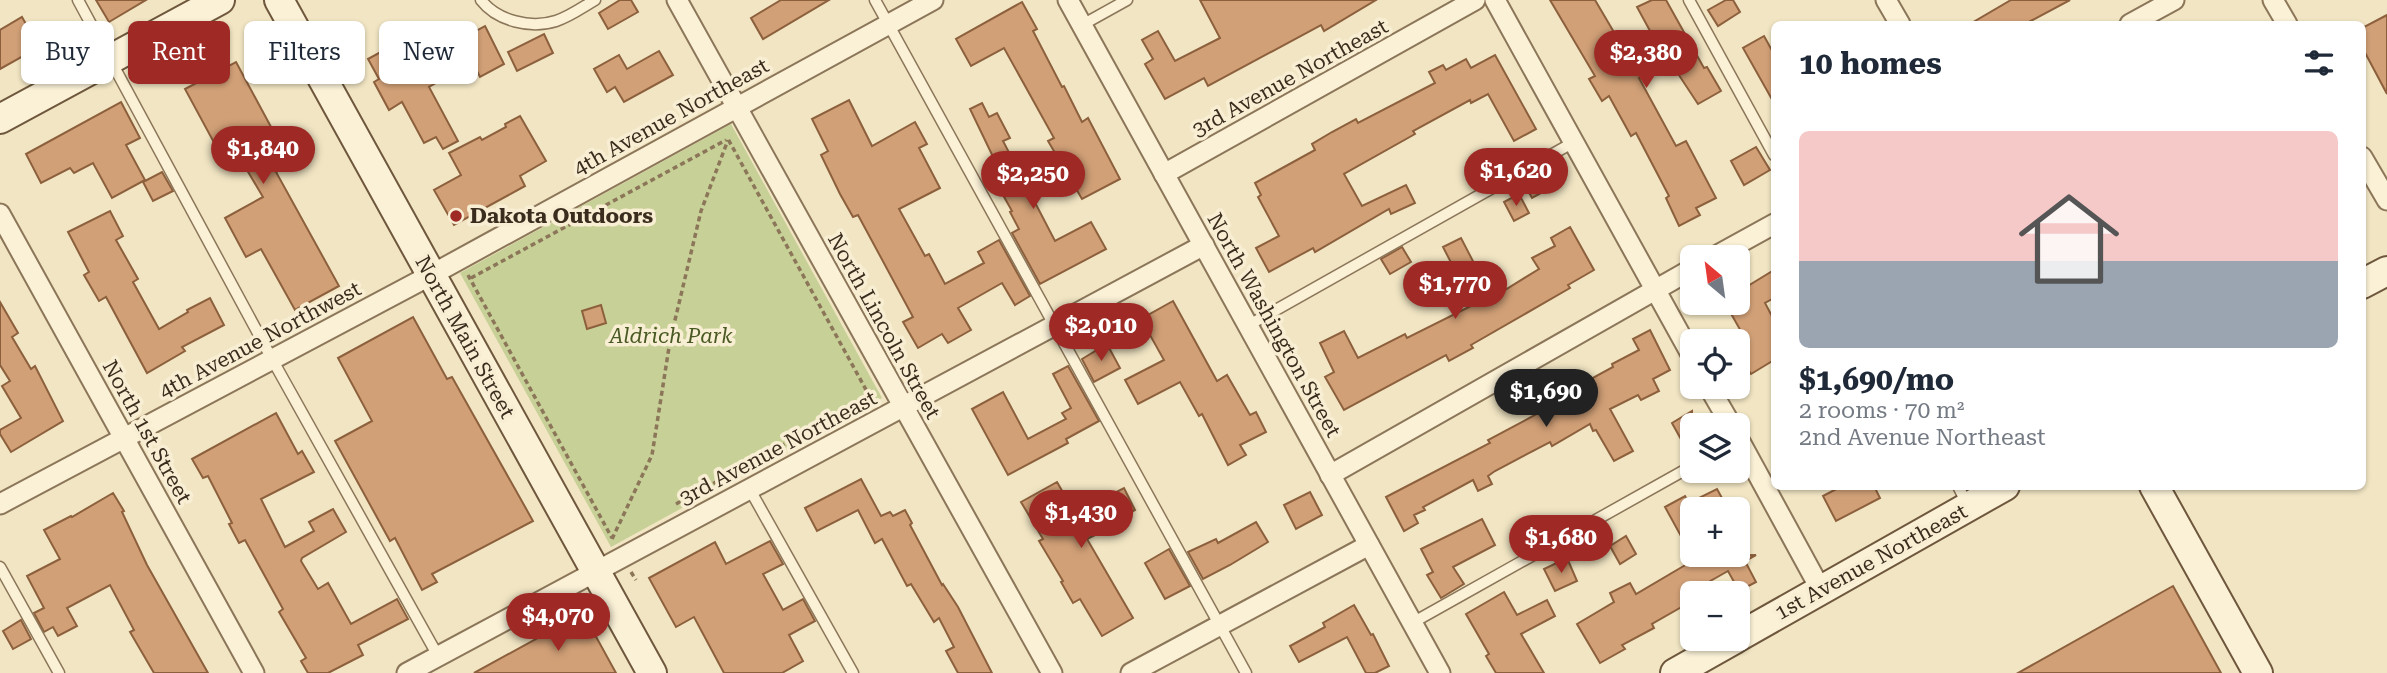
<!DOCTYPE html>
<meta charset="utf-8">
<style>
:root{--surface:#fff;--page:#f6f6f7;--text:#1f2937;--muted:#747a83;--accent:#9f2925}
body{margin:0;font-family:"Roboto Serif",serif;background:var(--page);color:var(--text);height:100vh;display:flex;flex-direction:column;font-size:26px;white-space:nowrap}
*{box-sizing:border-box;margin:0}
p{font-size:23px;color:var(--muted)}
.icon{flex:none;width:38px;height:38px;fill:none;stroke:currentColor;stroke-width:2;stroke-linecap:round;stroke-linejoin:round}
.map{position:relative;flex:1;overflow:hidden}
.panel{position:absolute;left:1771px;top:21px;width:595px;height:469px;display:flex;flex-direction:column;background:var(--surface);border-radius:10px;box-shadow:0 2px 5px #0004}
.panel>*{flex:none}
.hud{position:absolute;left:21px;top:21px;width:665px;height:63px;display:flex;gap:14px}
.needle{width:46px;rotate:331deg}
.controls{position:absolute;left:1680px;top:245px;display:grid;gap:14px}
.controls a{display:grid;place-items:center;width:70px;height:70px;border-radius:10px;background:var(--surface);box-shadow:0 2px 5px #0004;font-size:35px}
.price{position:absolute;translate:-50% -60px;padding:0 16px;border-radius:24px;background:var(--accent);color:#fff;font-size:23px;line-height:46px;filter:drop-shadow(0 2px 4px #0008)}
.price::after{content:'';position:absolute;left:50%;top:42px;width:21px;height:16px;margin-left:-10px;background:inherit;clip-path:polygon(0 0,100% 0,50% 100%)}
.price.on{background:#222;color:#fff}
ul{padding:0;list-style:none}
li{display:grid;align-content:center;gap:14px;height:371px;padding:0 28px}
li span{display:grid;place-items:center;height:217px;border-radius:10px;color:#555}
li>.icon{margin-inline-start:auto}
span .icon{width:126px;height:126px;fill:#fffc;stroke-width:1}
li b{font-size:30px}
h2{display:flex;justify-content:space-between;align-items:center;height:84px;padding:0 28px;font-size:30px}
.pill{padding:0 24px;border-radius:10px;background:var(--surface);box-shadow:0 2px 5px #0004;font-size:24px;line-height:63px}
.pill.on{background:var(--accent);color:#fff}
.map>svg:first-child{display:block}
.green{fill:#c7d096}
.building{fill:#d1a077;stroke:#8d603d;stroke-width:2}
.lines{fill:none;stroke-linecap:round;stroke-linejoin:round}
.lane-casing{stroke:#8c7659;stroke-width:13}
.street-casing{stroke:#8c7659;stroke-width:23}
.secondary-casing{stroke:#6e573c;stroke-width:32}
.path{stroke:#8c7659;stroke-width:3.5;stroke-dasharray:5 3.5;stroke-linecap:butt}
.lane{stroke:#fbf1d7;stroke-width:10}
.street{stroke:#fbf1d7;stroke-width:19}
.secondary{stroke:#fbf1d7;stroke-width:28}
.poi-dot{fill:#9f2925;stroke:#f8eed3;stroke-width:2.5}
.labels{text-anchor:middle;dominant-baseline:central;stroke-width:7;stroke-linejoin:round;paint-order:stroke}
.street-label{font-size:21px;fill:#3b2d1e;stroke:#f8eed3}
.poi-label{font-size:21px;font-weight:bold;fill:#3b2d1e;stroke:#f8eed3;text-anchor:start}
.park-label{font-size:21px;font-style:italic;fill:#495923;stroke:#f8eed3}
</style>
<div class="map">
<svg width="2387" height="673" viewBox="0 0 2387 673">
<rect width="100%" height="100%" fill="#f1e5c3"/>
<!-- green -->
<polygon class="green" points="731,124 882,398 611,547 460,273"/>
<!-- building -->
<g class="building">
<polygon points="96,0 146,0 109,22"/>
<polygon points="620,0 631,0 638,12 608,29 599,13"/>
<polygon points="781,0 829,0 763,39 751,18"/>
<polygon points="1200,0 1376,0 1324,31 1321,25 1208,86 1204,78 1165,99 1145,64 1153,59 1142,40 1158,31 1175,61 1220,38"/>
<polygon points="1550,0 1595,0 1628,56 1655,40 1637,7 1652,0 1666,0 1704,68 1707,67 1721,91 1698,104 1669,60 1639,78 1676,146 1686,141 1716,198 1696,208 1700,215 1679,226 1666,198 1669,196 1636,133 1631,136 1609,96 1602,101 1589,79 1595,76"/>
<polygon points="1726,0 1733,0 1740,12 1718,26 1708,10"/>
<polygon points="2011,0 2070,0 2025,24 1970,24"/>
<polygon points="1022,2 1037,29 1033,31 1062,87 1064,86 1082,122 1088,118 1120,179 1082,199 1048,141 1054,138 1004,48 971,66 956,39"/>
<polygon points="2387,15 2387,94 2362,47 2362,28"/>
<polygon points="22,17 39,47 0,69 0,30"/>
<polygon points="485,26 504,64 480,77 461,39"/>
<polygon points="421,30 432,50 428,53 443,79 429,87 458,141 443,149 436,137 424,143 402,102 389,110 374,82 379,79 368,59"/>
<polygon points="544,34 553,53 517,71 508,52"/>
<polygon points="1764,36 1774,54 1774,103 1743,48"/>
<polygon points="659,51 673,75 624,102 615,87 607,92 594,69 619,55 627,69"/>
<polygon points="1495,55 1536,129 1514,141 1488,94 1471,103 1470,100 1413,131 1415,134 1344,174 1362,206 1406,185 1415,203 1391,214 1389,209 1315,252 1313,248 1269,272 1256,248 1279,236 1258,197 1261,195 1255,183 1315,150 1312,144 1332,132 1356,119 1358,123 1435,83 1429,72 1443,65 1446,70 1466,59 1471,68"/>
<polygon points="236,62 277,138 284,134 298,160 276,172 339,286 295,310 261,249 246,257 225,218 263,197 231,143 218,150 185,89"/>
<polygon points="849,100 872,146 915,122 927,144 919,148 940,188 899,209 925,256 929,254 945,284 984,263 978,252 999,240 1030,296 1015,305 1002,283 958,308 971,330 948,343 942,334 918,348 903,322 913,317 858,215 853,217 840,194 821,155 828,151 812,119"/>
<polygon points="121,102 140,138 126,145 145,180 112,198 93,163 74,173 70,168 41,183 26,154"/>
<polygon points="982,103 989,117 997,113 1010,138 1003,141 1055,241 1091,222 1106,249 1040,284 1012,233 1019,229 1010,212 1012,211 989,170 997,165 970,109"/>
<polygon points="520,116 546,161 520,176 525,186 454,225 434,190 461,175 449,153 480,137 482,140 506,127 505,124"/>
<polygon points="1756,147 1770,170 1744,185 1731,161"/>
<polygon points="1543,169 1552,187 1532,198 1522,180"/>
<polygon points="162,172 173,191 153,201 143,182"/>
<polygon points="1519,194 1529,213 1514,221 1504,202"/>
<polygon points="110,211 123,236 116,240 138,279 133,282 159,329 188,312 187,310 210,298 224,325 182,347 185,351 147,373 106,297 99,301 84,275 89,272 68,232"/>
<polygon points="1570,227 1594,270 1568,285 1570,288 1471,345 1473,348 1449,361 1446,355 1344,410 1325,377 1334,372 1320,343 1344,331 1358,358 1405,334 1407,338 1473,305 1443,247 1461,238 1492,298 1539,269 1532,258 1555,246 1551,238"/>
<polygon points="1402,247 1411,262 1390,274 1381,259"/>
<polygon points="1774,270 1774,298 1765,303 1774,320 1774,360 1751,374 1741,358 1748,354 1738,335 1742,333 1725,303 1738,303 1738,292"/>
<polygon points="1173,301 1217,381 1227,375 1250,415 1256,412 1266,432 1240,445 1246,455 1228,465 1202,414 1199,416 1180,382 1138,404 1125,380 1164,360 1141,319"/>
<polygon points="0,302 18,333 12,337 31,369 35,366 63,421 11,452 0,434 0,430 21,418 2,386 10,381 0,365"/>
<polygon points="601,305 606,323 587,329 582,311"/>
<polygon points="413,317 447,379 452,377 533,521 432,574 437,582 422,590 395,538 390,541 335,441 372,421 338,358"/>
<polygon points="1650,330 1670,370 1653,379 1659,391 1641,400 1638,395 1610,409 1633,451 1614,461 1596,430 1593,431 1590,424 1552,446 1550,442 1495,471 1488,476 1492,484 1478,491 1473,480 1423,507 1425,510 1414,515 1418,523 1404,531 1386,497 1490,443 1488,440 1535,415 1532,411 1613,367 1612,364 1639,350 1633,339"/>
<polygon points="1107,344 1120,368 1094,382 1082,359"/>
<polygon points="1068,366 1099,421 1066,439 1068,443 1008,475 972,409 1003,392 1028,439 1066,419 1062,413 1071,408 1053,374"/>
<polygon points="1692,411 1692,459 1672,423"/>
<polygon points="276,413 298,454 302,451 314,472 261,499 285,547 314,531 309,522 333,509 346,532 302,558 301,561 318,589 328,583 351,624 397,599 408,619 358,645 363,655 328,673 308,673 301,661 306,658 279,612 283,609 245,540 239,543 229,524 232,523 208,476 203,478 192,459"/>
<polygon points="861,479 881,516 890,512 893,516 905,510 912,523 910,525 942,585 943,584 958,607 992,673 958,673 946,651 954,647 939,618 934,622 911,584 907,586 882,539 875,543 858,510 817,531 805,508"/>
<polygon points="1057,482 1075,513 1124,488 1135,510 1093,532 1095,535 1087,539 1133,618 1102,636 1080,599 1073,603 1061,582 1063,581 1039,541 1043,539 1021,502"/>
<polygon points="1842,486 1874,486 1880,498 1836,521 1823,496"/>
<polygon points="1717,489 1728,509 1692,509 1692,556 1756,555 1745,561 1756,582 1739,591 1728,571 1698,588 1702,593 1692,593 1692,601 1652,624 1654,628 1622,645 1625,649 1600,663 1577,624 1614,602 1610,593 1630,583 1636,594 1687,564 1684,560 1692,556 1665,507 1685,496 1689,503"/>
<polygon points="1310,492 1322,515 1296,529 1284,505"/>
<polygon points="113,493 124,511 122,512 147,565 208,673 154,673 130,632 134,630 110,585 67,608 77,626 58,636 53,627 44,632 34,613 44,608 27,576 60,559 44,530 71,516 72,517"/>
<polygon points="1482,519 1495,545 1453,567 1464,584 1441,598 1427,575 1433,572 1421,549"/>
<polygon points="1256,522 1268,542 1230,565 1203,579 1188,552 1216,539 1218,543"/>
<polygon points="1626,536 1636,554 1620,564 1610,546"/>
<polygon points="770,541 783,564 763,574 783,610 803,599 815,621 789,635 803,661 782,673 724,673 694,617 676,627 649,578 715,542 726,564"/>
<polygon points="1169,549 1190,586 1165,599 1145,563"/>
<polygon points="1567,558 1577,581 1555,591 1544,569"/>
<polygon points="2173,586 2221,673 2018,673"/>
<polygon points="1504,592 1517,615 1547,600 1555,616 1521,634 1544,673 1496,673 1486,656 1489,654 1466,614"/>
<polygon points="1354,605 1371,635 1373,634 1389,666 1375,673 1366,673 1347,637 1299,662 1290,646 1325,627 1323,623"/>
<polygon points="583,613 616,673 474,673"/>
<polygon points="21,620 31,639 13,649 3,631"/>
</g>
<g class="lines">
<!-- lane casing -->
<g class="lane-casing">
<g id="lane">
<polyline points="78,0 272,359 438,656"/>
<path d="M 481,0 C 497,21 531,29 556,21 C 569,17 583,7 595,0"/>
<polyline points="875,0 1246,673"/>
<polyline points="1689,0 1774,155"/>
<polyline points="1082,25 1127,0"/>
<polyline points="1249,325 1574,142"/>
<polyline points="1958,486 1967,504"/>
<polyline points="749,488 853,673"/>
<polyline points="0,567 59,673"/>
<polyline points="1412,623 1692,466"/>
</g>
</g>
<!-- street casing -->
<g class="street-casing">
<g id="street">
<polyline points="677,0 1052,673"/>
<polyline points="1068,0 1440,673"/>
<polyline points="1495,0 1692,356"/>
<polyline points="1886,0 1900,24"/>
<polyline points="2273,0 2287,24"/>
<polyline points="2130,24 2174,0"/>
<polyline points="2362,157 2387,200"/>
<polyline points="1164,174 1475,0"/>
<polyline points="0,214 254,673"/>
<polyline points="1714,257 1774,224"/>
<polyline points="1709,387 1731,425"/>
<polyline points="1738,438 1821,590"/>
<polyline points="1330,475 1692,269"/>
<polyline points="0,504 431,275 933,0"/>
<polyline points="407,673 1204,245"/>
<polyline points="1131,673 1369,545"/>
</g>
</g>
<!-- secondary casing -->
<g class="secondary-casing">
<g id="secondary">
<polyline points="279,0 652,673"/>
<polyline points="0,119 220,0"/>
<polyline points="2362,284 2387,271"/>
<polyline points="2154,486 2258,673"/>
<polyline points="1738,637 2005,486"/>
<polyline points="1675,673 1735,639"/>
</g>
</g>
<!-- path -->
<g class="path">
<polyline points="468,275 612,538"/>
<polyline points="471,278 726,140"/>
<polyline points="676,504 870,397 728,139"/>
<polyline points="612,539 652,455 670,341 701,211 728,140"/>
<polyline points="631,572 636,580"/>
</g>
<!-- lane -->
<use href="#lane" class="lane"/>
<!-- street -->
<use href="#street" class="street"/>
<!-- secondary -->
<use href="#secondary" class="secondary"/>
</g>
<!-- markers -->
<circle class="poi-dot" cx="456" cy="216" r="7"/>
<g class="labels">
<!-- street labels -->
<g class="street-label">
<text transform="translate(1290 78) rotate(-29)">3rd Avenue Northeast</text>
<text transform="translate(671 117) rotate(-29)">4th Avenue Northeast</text>
<text transform="translate(1274 325) rotate(61)">North Washington Street</text>
<text transform="translate(884 326) rotate(61)">North Lincoln Street</text>
<text transform="translate(465 337) rotate(61)">North Main Street</text>
<text transform="translate(260 340) rotate(-28)">4th Avenue Northwest</text>
<text transform="translate(147 432) rotate(61)">North 1st Street</text>
<text transform="translate(778 448) rotate(-28)">3rd Avenue Northeast</text>
<text transform="translate(1871 562) rotate(-29)">1st Avenue Northeast</text>
</g>
<!-- poi labels -->
<g class="poi-label">
<text x="470" y="216">Dakota Outdoors</text>
</g>
<!-- park labels -->
<g class="park-label">
<text x="671" y="336">Aldrich Park</text>
</g>
</g>
</svg>
<div class="controls">
<a><svg class="needle" viewBox="-14 -14 28 28"><path d="M0-13l5 13h-10z" fill="#e53935"/><path d="M0 13l5-13h-10z" fill="#747a83"/></svg></a>
<a><svg class="icon" aria-label="locate" viewBox="0 0 24 24"><circle cx="12" cy="12" r="6"/><path d="M12 2v4M12 18v4M2 12h4M18 12h4"/></svg></a>
<a><svg class="icon" aria-label="layers" viewBox="0 0 24 24"><path d="M12 4l9 5-9 5-9-5zM3 14l9 5 9-5"/></svg></a>
<a>+</a>
<a>−</a>
</div>
<b class="price" style="left:1646px;top:90px">$2,380</b>
<b class="price" style="left:263px;top:186px">$1,840</b>
<b class="price" style="left:1516px;top:208px">$1,620</b>
<b class="price" style="left:1033px;top:211px">$2,250</b>
<b class="price" style="left:1455px;top:321px">$1,770</b>
<b class="price" style="left:1101px;top:363px">$2,010</b>
<b class="price on" style="left:1546px;top:429px">$1,690</b>
<b class="price" style="left:1081px;top:550px">$1,430</b>
<b class="price" style="left:1561px;top:575px">$1,680</b>
<b class="price" style="left:558px;top:653px">$4,070</b>
<div class="hud">
<a class="pill">Buy</a>
<a class="pill on">Rent</a>
<a class="pill">Filters</a>
<a class="pill">New</a>
</div>
<section class="panel">
<h2>10 homes<svg class="icon" aria-label="filters" viewBox="0 0 24 24"><path d="M4 7h16M4 17h16"/><circle cx="9" cy="7" r="2"/><circle cx="15" cy="17" r="2"/></svg></h2>
<ul>
<li><span style="background:linear-gradient(#f6c9c9 60%,#9aa5b1 0)"><svg class="icon" aria-label="home" viewBox="0 0 24 24"><path d="M3 11l9-7 9 7M6 9v11h12V9"/></svg></span><div><b>$1,690/mo</b><p>2 rooms · 70 m²</p><p>2nd Avenue Northeast</p></div></li>
</ul>
</section>
</div>
